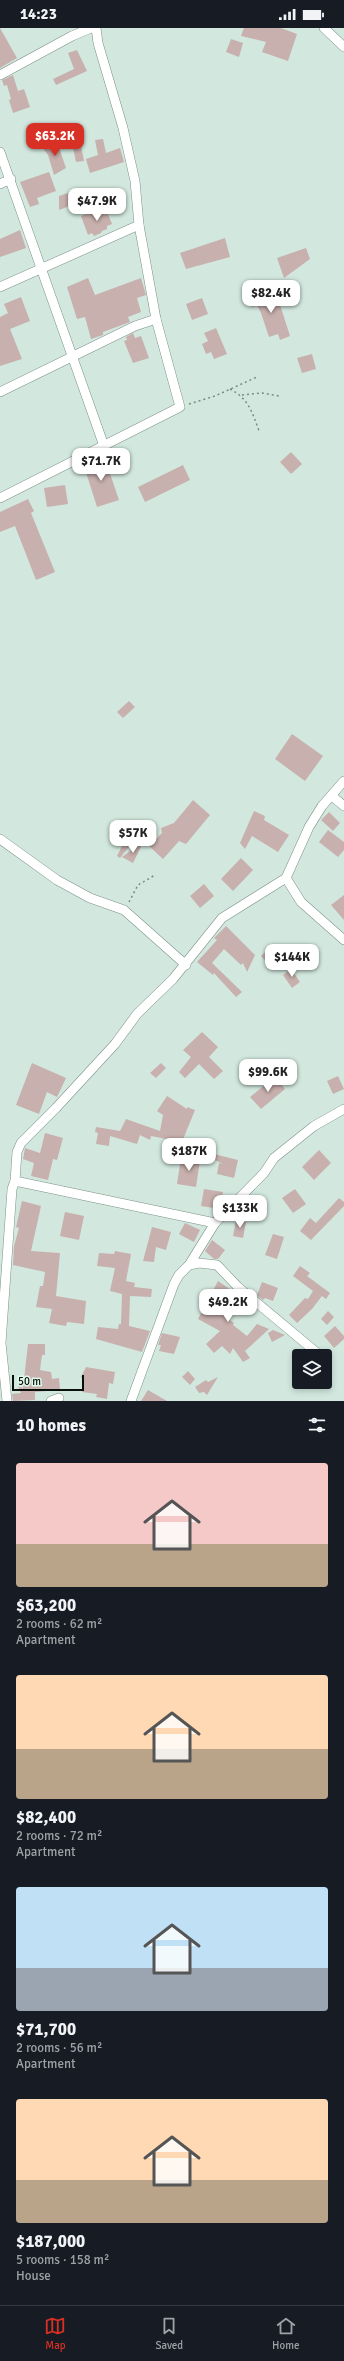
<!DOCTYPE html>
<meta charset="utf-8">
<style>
:root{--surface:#171b24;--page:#242831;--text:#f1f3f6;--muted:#9ea1a6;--line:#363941;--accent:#d93025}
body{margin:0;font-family:Signika,sans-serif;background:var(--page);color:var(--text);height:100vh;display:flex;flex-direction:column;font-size:15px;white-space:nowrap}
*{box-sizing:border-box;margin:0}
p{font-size:13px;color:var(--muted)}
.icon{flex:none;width:22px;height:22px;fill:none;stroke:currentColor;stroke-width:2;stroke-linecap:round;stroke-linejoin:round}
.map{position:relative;height:1373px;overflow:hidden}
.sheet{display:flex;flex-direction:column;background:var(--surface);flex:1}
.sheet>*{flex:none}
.fabs{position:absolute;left:292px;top:1321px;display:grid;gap:8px}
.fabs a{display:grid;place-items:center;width:40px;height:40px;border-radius:4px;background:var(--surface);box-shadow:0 2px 6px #0003;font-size:20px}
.scale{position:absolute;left:12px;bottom:10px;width:72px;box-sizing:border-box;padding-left:4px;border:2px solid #08100c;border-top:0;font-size:11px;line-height:14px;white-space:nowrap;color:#08100c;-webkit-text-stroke:3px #dff6eb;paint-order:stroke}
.price{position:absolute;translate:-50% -34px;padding:0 9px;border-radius:8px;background:#fff;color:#222;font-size:13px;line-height:26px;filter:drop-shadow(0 1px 2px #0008)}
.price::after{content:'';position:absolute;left:50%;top:24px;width:12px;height:9px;margin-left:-6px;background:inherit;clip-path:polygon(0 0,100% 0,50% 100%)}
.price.on{background:var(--accent);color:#fff}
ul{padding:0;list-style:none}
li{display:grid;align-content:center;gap:8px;height:212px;padding:0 16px}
li span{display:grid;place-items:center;height:124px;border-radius:4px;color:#555}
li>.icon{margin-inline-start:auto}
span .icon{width:72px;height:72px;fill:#fffc;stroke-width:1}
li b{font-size:17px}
h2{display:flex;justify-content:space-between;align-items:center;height:48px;padding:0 16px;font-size:17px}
.status{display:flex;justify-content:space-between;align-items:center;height:28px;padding:0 20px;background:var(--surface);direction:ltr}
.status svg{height:11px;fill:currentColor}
.tab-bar{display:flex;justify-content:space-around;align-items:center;height:56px;border-top:1px solid var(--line);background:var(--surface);font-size:11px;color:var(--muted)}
.tab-bar a{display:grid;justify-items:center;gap:2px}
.tab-bar .on{color:var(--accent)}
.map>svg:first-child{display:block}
.building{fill:#c7b0ad}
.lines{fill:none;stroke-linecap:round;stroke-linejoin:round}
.minor-casing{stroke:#7d9187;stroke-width:10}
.path{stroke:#7b8b84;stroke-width:1.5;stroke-dasharray:2 3;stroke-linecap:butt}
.minor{stroke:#fff;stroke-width:9}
</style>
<div class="status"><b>14:23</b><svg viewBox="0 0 49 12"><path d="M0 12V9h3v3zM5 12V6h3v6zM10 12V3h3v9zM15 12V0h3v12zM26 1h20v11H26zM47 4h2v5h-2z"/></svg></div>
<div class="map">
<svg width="344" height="1373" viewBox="0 0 344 1373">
<rect width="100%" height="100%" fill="#d2e8de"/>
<!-- building -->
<g class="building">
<polygon points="0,0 17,30 0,40"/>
<polygon points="244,0 281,0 297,6 288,33 262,24 266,14 241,8"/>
<polygon points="231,11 243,15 239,29 226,24"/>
<polygon points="77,22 87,43 56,57 53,51 74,41 68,25"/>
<polygon points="13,47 18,63 24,61 30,79 13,85 9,72 11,71 7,57 4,58 2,52"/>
<polygon points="78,103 84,133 76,134 70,105"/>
<polygon points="56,111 66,140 54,147 48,127 42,119"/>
<polygon points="103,111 106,125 120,120 124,134 90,145 86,131 98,127 95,112"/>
<polygon points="49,144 56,163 37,170 39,176 30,179 20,154"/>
<polygon points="68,165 72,177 59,182 59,168"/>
<polygon points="105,179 112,196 107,198 107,201 102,203 101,205 94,208 92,205 88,207 81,188"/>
<polygon points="20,202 26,220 0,229 0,211"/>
<polygon points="225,210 230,229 186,241 180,225"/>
<polygon points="306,220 310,231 284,250 277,230"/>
<polygon points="88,250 95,267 141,250 146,267 137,270 141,284 128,289 130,294 103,304 103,307 91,311 85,289 77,291 67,259"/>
<polygon points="275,261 290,308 280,312 278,306 269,309 261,285 257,277 252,279 249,270"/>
<polygon points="21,269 30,293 10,301 22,331 0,338 0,289 8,285 4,276"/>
<polygon points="202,270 208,286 192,292 186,276"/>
<polygon points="216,300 227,326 214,331 211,324 206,326 202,316 208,313 204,305"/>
<polygon points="133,305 135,310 141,308 149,330 133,335 124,313 127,312 126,309"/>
<polygon points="312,326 316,341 302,345 297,330"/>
<polygon points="291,424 302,436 291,446 280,434"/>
<polygon points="104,428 119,472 97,479 83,435"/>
<polygon points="183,437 190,452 145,474 138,459"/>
<polygon points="65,457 68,476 47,479 44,460"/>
<polygon points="28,471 34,483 31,485 55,544 36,552 15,498 0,504 0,484"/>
<polygon points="129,673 135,679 123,690 117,684"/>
<polygon points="292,706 323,728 305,753 275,731"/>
<polygon points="193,772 210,787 186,816 179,813 163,831 149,818 162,805 161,800 174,795"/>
<polygon points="254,783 265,788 264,792 289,807 278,824 252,808 245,821 240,815"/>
<polygon points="329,784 340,795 333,803 321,792"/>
<polygon points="130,802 138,807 120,830 117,828"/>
<polygon points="328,802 344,814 344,822 338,829 319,814"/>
<polygon points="144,813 133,835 122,829"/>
<polygon points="241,830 253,842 233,863 221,851"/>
<polygon points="204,856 214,868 200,880 190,868"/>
<polygon points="344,867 344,892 331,877"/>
<polygon points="226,898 255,927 247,944 243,935 241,937 224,921 212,935 242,964 236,969 214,945 213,947 197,934 217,912 214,910"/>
<polygon points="273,917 282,928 270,938 261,928"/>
<polygon points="291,941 300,954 292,960 283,947"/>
<polygon points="202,1004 218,1019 209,1029 223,1043 214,1051 199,1036 185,1050 179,1044 191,1029 183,1022"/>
<polygon points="32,1035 66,1050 57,1069 47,1064 39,1086 16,1077"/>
<polygon points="161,1035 166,1040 156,1050 150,1045"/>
<polygon points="338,1048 344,1061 333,1066 327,1053"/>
<polygon points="275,1049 285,1061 261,1081 250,1069"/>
<polygon points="167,1068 187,1081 187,1079 195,1082 182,1114 172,1110 172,1112 151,1108 150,1112 140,1107 137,1116 110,1108 109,1118 96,1116 98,1105 95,1104 96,1099 120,1103 126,1091 160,1103 163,1087 157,1083"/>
<polygon points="45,1105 63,1110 57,1132 53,1131 48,1152 31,1148 34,1135 23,1131 25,1120 40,1125"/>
<polygon points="319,1122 331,1135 314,1152 302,1139"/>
<polygon points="210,1125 238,1132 234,1150 217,1146 219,1135 223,1136 209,1129"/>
<polygon points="181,1130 200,1132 196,1159 177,1156"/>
<polygon points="204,1161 223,1164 220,1181 201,1178"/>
<polygon points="295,1161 306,1176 293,1185 282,1170"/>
<polygon points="339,1170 344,1174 344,1178 311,1212 300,1203 310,1190 316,1195"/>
<polygon points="22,1173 41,1178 31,1223 60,1225 56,1268 86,1273 84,1296 67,1294 66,1298 49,1295 52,1281 36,1279 40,1258 43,1258 45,1244 13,1237 14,1218 19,1200 16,1199"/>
<polygon points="65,1184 84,1188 79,1212 60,1208"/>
<polygon points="236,1192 246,1194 243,1210 233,1208"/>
<polygon points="185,1195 200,1202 194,1214 179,1206"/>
<polygon points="152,1199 171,1204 166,1222 156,1219 154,1234 143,1233"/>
<polygon points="273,1206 284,1209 277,1231 265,1227"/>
<polygon points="212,1212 225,1222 218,1231 214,1231 205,1223"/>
<polygon points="115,1223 131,1226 126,1253 135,1255 134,1259 152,1261 151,1269 130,1268 129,1298 150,1303 142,1324 96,1311 98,1299 118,1301 119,1296 121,1296 122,1266 110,1263 115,1240 97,1238 99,1225 114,1226"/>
<polygon points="300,1238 310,1245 307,1248 330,1265 326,1271 322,1268 312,1281 297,1295 289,1287 305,1270 308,1271 313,1263 293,1248"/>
<polygon points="218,1253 240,1268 228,1291 234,1295 233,1297 247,1308 257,1296 269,1301 245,1323 250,1330 243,1334 233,1320 230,1326 222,1318 214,1325 206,1316 220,1303 198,1291"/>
<polygon points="262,1254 278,1260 273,1273 265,1270 263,1272 257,1267"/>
<polygon points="328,1283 334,1289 327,1297 321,1291"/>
<polygon points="335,1298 344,1308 344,1311 334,1320 324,1308"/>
<polygon points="273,1302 285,1307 272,1314 268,1305"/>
<polygon points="162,1305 180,1309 174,1326 159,1323 161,1317 158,1317"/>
<polygon points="28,1316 45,1316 45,1327 42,1327 40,1342 51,1344 52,1351 59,1350 60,1362 35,1364 35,1372 13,1373 12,1366 21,1365 18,1358 23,1360"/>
<polygon points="86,1339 115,1344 113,1356 109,1355 107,1371 96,1369 97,1366 82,1364 84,1352 81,1349"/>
<polygon points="188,1343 195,1351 190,1357 182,1349"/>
<polygon points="218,1349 207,1367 204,1364 199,1365 195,1359 206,1352 208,1354"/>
<polygon points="148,1362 167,1373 141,1373"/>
</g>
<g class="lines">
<!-- minor casing -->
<g class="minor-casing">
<g id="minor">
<polyline points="324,0 344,19"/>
<polyline points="0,47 72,8 91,0"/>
<polyline points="0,124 104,418"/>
<polyline points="0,156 11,151"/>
<polyline points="0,259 139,197"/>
<polyline points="0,364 135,298 156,291"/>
<polyline points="0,470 180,379 156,291 139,197 135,153 123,100 98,15 96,0"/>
<polyline points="332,768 344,778"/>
<polyline points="0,811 57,852 90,870 124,882 186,937"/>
<polyline points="286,850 301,874 344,912"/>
<polyline points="15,1153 215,1195"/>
<polyline points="189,1237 199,1235 217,1237 238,1259 316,1324"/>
<polyline points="7,1373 1,1315 12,1161 15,1153 17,1124 21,1115 56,1080 115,1016 137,986 173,951 222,890 286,850 309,799 322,778 344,753"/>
<polyline points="51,1373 59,1370"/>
<polyline points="131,1373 174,1256 179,1247 189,1237 215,1195 264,1145 274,1130 314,1098 344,1081"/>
</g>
</g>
<!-- path -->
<g class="path">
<path d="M 230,361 C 249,371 252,384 259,403"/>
<polyline points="242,367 262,365 279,368"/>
<polyline points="189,376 215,368 257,349"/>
<polyline points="129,874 138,857 155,847"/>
</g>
<!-- minor -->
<use href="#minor" class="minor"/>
</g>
</svg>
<div class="fabs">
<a><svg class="icon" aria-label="layers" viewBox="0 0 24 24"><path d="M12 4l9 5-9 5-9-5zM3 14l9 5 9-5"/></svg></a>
</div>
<div class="scale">50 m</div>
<b class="price on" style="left:55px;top:129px">$63.2K</b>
<b class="price" style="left:97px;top:194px">$47.9K</b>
<b class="price" style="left:271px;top:286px">$82.4K</b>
<b class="price" style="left:101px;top:454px">$71.7K</b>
<b class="price" style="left:133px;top:826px">$57K</b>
<b class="price" style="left:292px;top:950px">$144K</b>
<b class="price" style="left:268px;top:1065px">$99.6K</b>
<b class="price" style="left:189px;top:1144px">$187K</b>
<b class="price" style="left:240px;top:1201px">$133K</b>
<b class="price" style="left:228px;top:1295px">$49.2K</b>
</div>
<section class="sheet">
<h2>10 homes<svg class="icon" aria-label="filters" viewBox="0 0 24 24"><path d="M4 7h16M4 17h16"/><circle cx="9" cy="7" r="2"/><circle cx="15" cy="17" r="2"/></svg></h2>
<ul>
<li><span style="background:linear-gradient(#f6c9c9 65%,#b9a48a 0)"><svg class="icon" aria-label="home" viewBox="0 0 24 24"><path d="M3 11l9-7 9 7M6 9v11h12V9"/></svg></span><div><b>$63,200</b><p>2 rooms · 62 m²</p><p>Apartment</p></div></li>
<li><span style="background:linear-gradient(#ffd9b3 60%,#b9a48a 0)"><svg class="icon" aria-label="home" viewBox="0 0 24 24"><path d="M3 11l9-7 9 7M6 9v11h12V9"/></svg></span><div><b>$82,400</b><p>2 rooms · 72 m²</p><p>Apartment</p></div></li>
<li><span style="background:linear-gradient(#bfe0f5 65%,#9aa5b1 0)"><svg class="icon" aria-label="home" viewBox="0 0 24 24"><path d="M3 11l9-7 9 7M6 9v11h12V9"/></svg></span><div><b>$71,700</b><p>2 rooms · 56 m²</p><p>Apartment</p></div></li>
<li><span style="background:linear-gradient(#ffd9b3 65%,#b9a48a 0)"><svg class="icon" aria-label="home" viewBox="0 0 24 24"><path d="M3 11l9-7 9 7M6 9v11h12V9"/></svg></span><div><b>$187,000</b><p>5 rooms · 158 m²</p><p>House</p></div></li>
</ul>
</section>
<nav class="tab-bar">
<a class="on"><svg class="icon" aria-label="map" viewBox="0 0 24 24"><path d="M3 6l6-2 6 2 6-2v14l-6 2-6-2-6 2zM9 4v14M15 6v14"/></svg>Map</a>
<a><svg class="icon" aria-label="saved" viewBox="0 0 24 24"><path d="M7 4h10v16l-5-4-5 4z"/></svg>Saved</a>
<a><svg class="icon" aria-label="home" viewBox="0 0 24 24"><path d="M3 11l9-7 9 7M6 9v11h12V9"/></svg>Home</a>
</nav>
